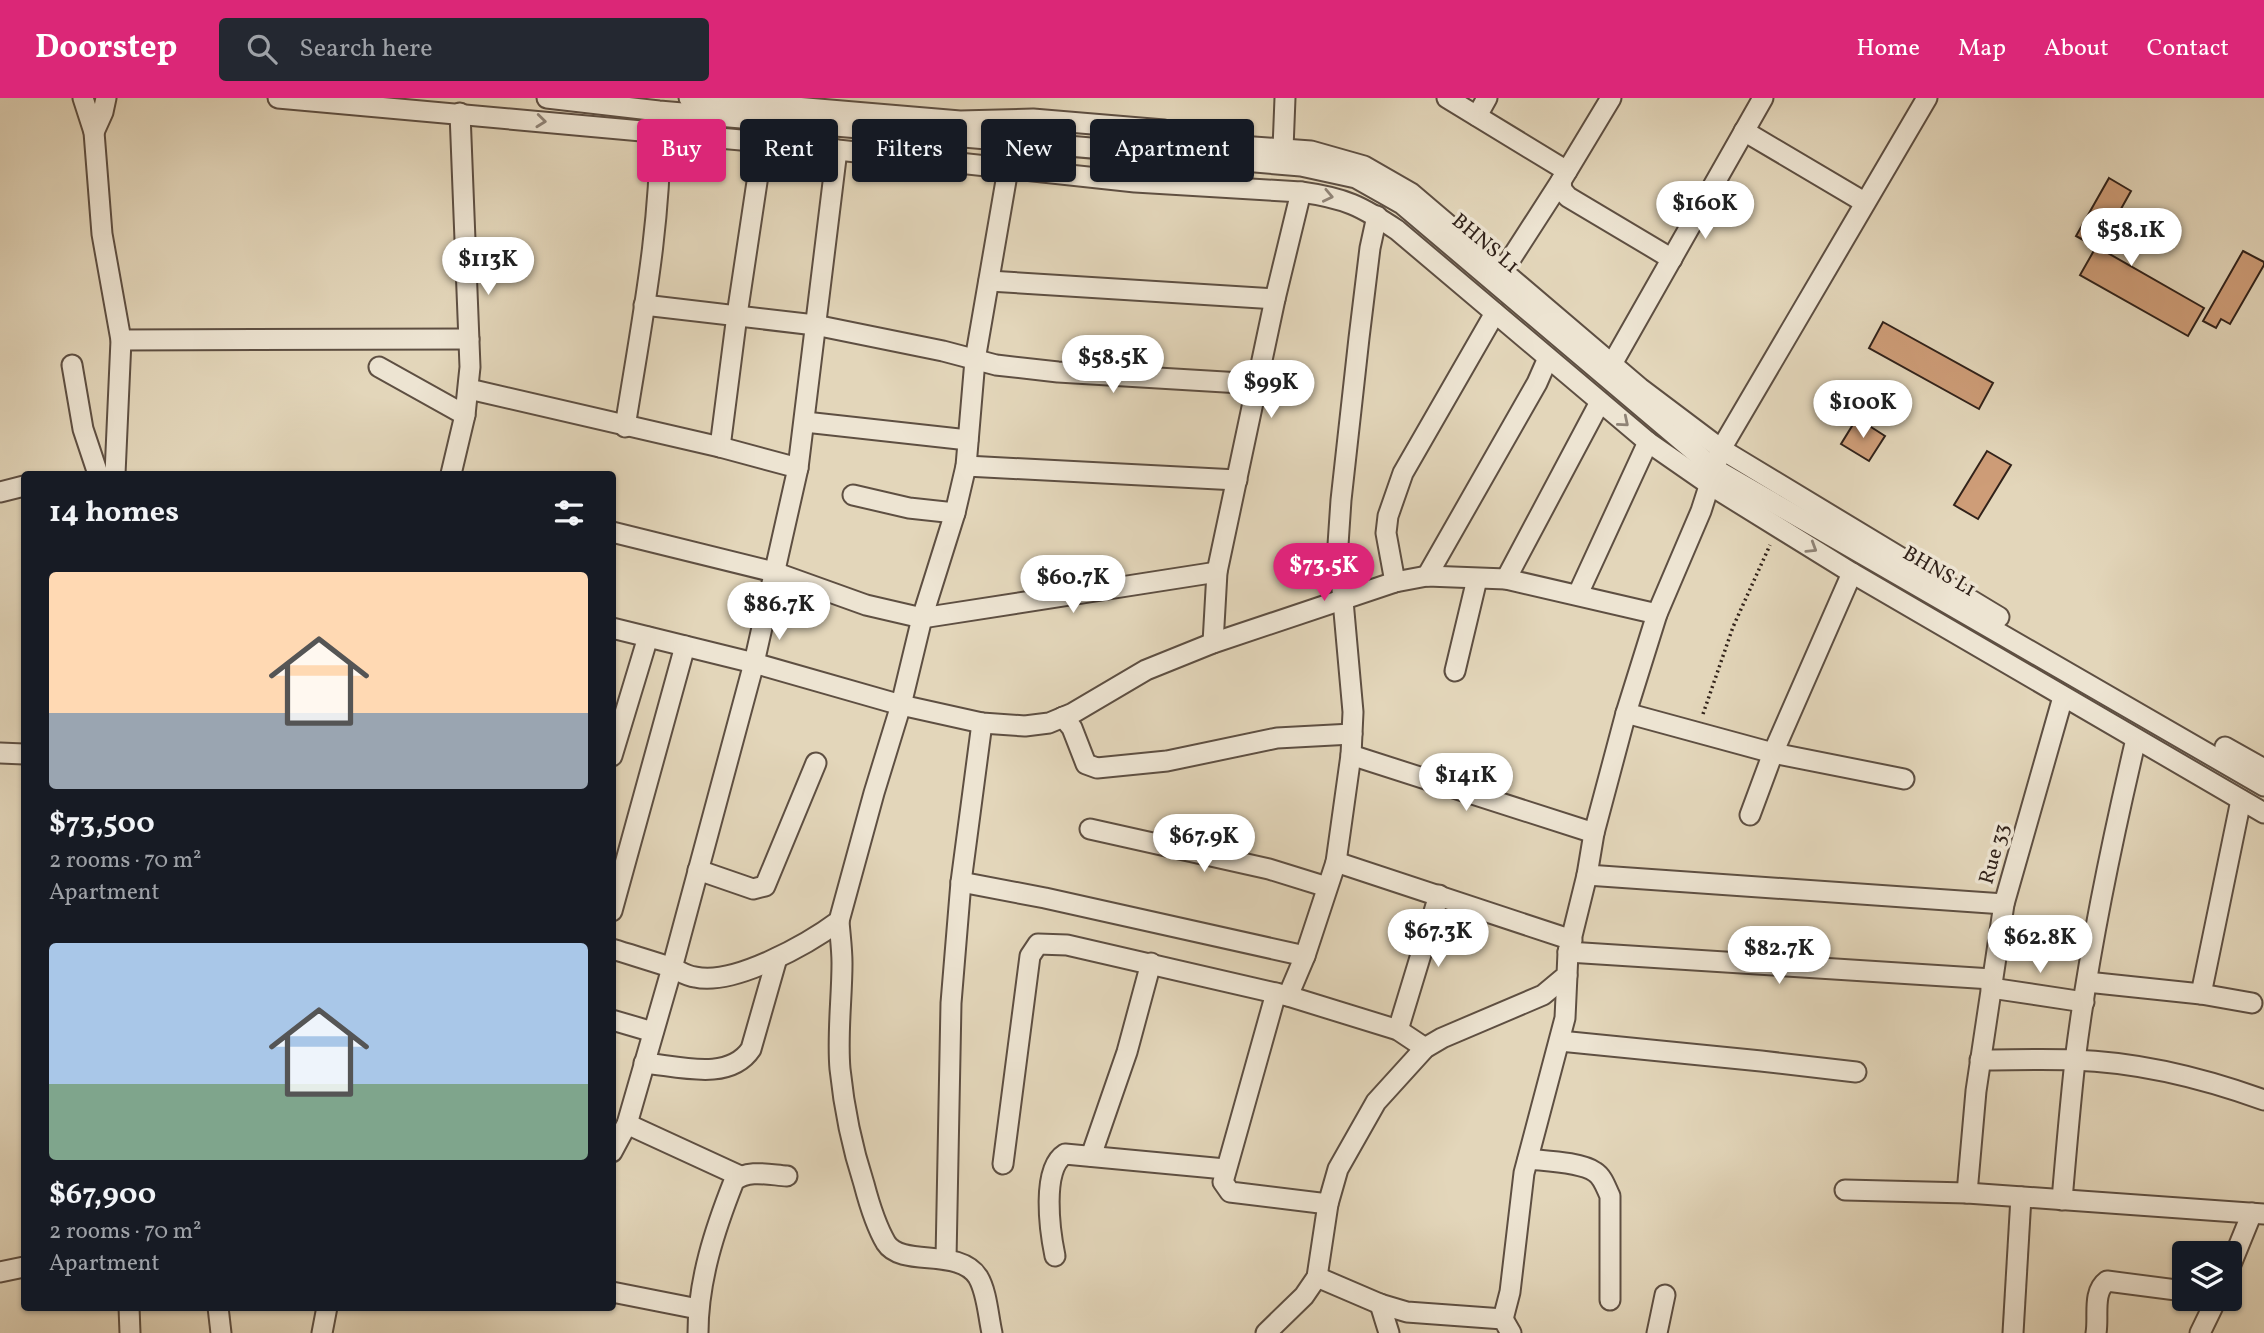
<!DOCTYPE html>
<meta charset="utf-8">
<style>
:root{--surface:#171b24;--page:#242831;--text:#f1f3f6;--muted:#9ea1a6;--accent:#db2777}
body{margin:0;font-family:Vollkorn,serif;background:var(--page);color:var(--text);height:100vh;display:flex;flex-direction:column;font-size:26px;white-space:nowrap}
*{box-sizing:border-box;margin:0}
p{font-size:23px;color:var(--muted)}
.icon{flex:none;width:38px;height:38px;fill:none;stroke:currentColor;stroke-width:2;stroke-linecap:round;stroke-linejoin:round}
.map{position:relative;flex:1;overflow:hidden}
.panel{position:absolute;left:21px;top:373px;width:595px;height:840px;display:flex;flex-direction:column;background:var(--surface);border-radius:7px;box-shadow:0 2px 5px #0004}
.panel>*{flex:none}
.guide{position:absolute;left:637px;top:21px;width:665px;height:63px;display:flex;gap:14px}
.fabs{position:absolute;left:2172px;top:1143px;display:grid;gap:14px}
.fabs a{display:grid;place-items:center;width:70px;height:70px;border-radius:7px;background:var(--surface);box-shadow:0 2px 5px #0004;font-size:35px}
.price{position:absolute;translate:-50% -60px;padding:0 16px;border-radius:24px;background:#fff;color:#222;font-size:23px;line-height:46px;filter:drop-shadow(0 2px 4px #0008)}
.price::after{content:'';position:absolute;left:50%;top:42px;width:21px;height:16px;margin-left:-10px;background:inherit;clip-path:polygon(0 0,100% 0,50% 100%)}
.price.selected{background:var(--accent);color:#fff}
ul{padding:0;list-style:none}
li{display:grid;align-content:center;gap:14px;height:371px;padding:0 28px}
li span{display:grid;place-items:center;height:217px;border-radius:7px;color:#555}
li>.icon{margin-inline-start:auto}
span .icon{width:126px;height:126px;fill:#fffc;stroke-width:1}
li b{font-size:30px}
h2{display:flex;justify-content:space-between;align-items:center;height:84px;padding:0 28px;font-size:30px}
.chip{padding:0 24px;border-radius:7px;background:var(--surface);box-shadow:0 2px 5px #0004;font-size:24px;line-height:63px}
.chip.selected{background:var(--accent);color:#fff}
header{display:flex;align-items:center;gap:42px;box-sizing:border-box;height:98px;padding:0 35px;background:var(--accent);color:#fff}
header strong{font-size:33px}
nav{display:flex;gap:38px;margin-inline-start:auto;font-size:24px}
.search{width:490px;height:63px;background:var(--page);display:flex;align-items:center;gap:18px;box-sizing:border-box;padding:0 24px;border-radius:7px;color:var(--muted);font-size:26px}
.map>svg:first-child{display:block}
.building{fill:#ce9d78;stroke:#31221a;stroke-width:2}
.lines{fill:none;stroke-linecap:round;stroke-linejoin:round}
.minor-casing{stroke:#5e4f42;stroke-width:23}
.path{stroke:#31221a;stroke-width:3.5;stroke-dasharray:2 3.5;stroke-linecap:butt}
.minor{stroke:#ede4d2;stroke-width:19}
.oneway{stroke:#8f8376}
.labels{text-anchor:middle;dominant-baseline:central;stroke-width:7;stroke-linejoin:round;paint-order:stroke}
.street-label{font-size:21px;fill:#31221a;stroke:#ede4d2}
</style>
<header>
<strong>Doorstep</strong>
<div class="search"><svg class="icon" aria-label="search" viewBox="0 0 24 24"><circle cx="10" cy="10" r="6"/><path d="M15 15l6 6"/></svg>Search here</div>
<nav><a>Home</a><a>Map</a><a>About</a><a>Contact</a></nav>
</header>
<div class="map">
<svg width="2264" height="1235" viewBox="0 0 2264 1235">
<rect width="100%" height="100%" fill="#e3d6ba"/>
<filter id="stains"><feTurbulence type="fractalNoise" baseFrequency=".00286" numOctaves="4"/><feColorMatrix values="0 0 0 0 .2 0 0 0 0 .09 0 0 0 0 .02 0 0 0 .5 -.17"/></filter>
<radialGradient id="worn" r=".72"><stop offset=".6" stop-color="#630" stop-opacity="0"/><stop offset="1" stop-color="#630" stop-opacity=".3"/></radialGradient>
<!-- building -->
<g class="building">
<polygon points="2109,80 2131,93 2099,150 2204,210 2188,238 2080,177 2096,149 2076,138"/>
<polygon points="2243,153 2264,164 2264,167 2230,226 2221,221 2216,230 2203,223"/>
<polygon points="1883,224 1993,285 1979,311 1869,250"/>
<polygon points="1857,320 1885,338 1869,363 1841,346"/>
<polygon points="1987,353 2011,367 1978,421 1954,407"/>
</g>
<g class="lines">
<!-- minor casing -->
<g class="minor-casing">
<g id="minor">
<polyline points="83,0 94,34 102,136 121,242 115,376"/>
<path d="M 278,0 L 763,44 L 1135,84 L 1301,94 C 1345,100 1361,108 1397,132 L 1648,344 L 1710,387 L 1852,475 L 2264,715"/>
<polyline points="547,0 659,13 1301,68 1356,80 1402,106 1715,371 2264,688"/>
<polyline points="689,0 960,23 1033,21 1164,32 1203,43 1226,47 1311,53 1364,68 1411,95 1640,290 1721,351 1999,519"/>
<polyline points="1447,0 1567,73"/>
<polyline points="1477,18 1487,0"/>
<polyline points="1744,33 1864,104"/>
<polyline points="94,34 103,14 106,0"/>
<polyline points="1283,51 1285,0"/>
<polyline points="1561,83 1562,92 1568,99 1672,161"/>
<polyline points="1503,173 1561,83 1611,0"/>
<polyline points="989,183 1275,201"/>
<polyline points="644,207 815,227 943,253 996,267 1058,274 1258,286"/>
<polyline points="121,242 469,241"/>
<polyline points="1612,266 1763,0"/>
<polyline points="72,267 83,331 98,376"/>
<polyline points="379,269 465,317"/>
<polyline points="469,291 720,349 798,370 754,565 672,870 627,1026 612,1054"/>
<polyline points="805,324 968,342"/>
<path d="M 625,329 C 641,228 662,124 660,22"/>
<polyline points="720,349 737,217 763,44"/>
<polyline points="966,368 1237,382"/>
<polyline points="798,370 837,52"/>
<polyline points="451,376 465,317 470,269 460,15"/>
<polyline points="0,394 24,388"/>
<polyline points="853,397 909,410 955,415"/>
<polyline points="612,434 774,474 866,507 922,520 1217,474"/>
<polyline points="1427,478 1537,285 1548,260"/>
<polyline points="1506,481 1600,304"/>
<polyline points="1395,484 1386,435 1388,418 1403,375 1495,215"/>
<polyline points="1578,496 1648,344"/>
<polyline points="612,530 754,565 901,607 982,625 1025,628 1049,625 1073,615 1146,572 1213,545 1395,484 1427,478 1506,481 1657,516"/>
<polyline points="1213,545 1217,474 1275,201 1301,94"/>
<polyline points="1455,573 1477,481"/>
<polyline points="1626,615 1773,655 1904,681"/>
<polyline points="1063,619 1072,630 1086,666 1097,670 1167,663 1277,640 1352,636"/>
<polyline points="2225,649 2264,671"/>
<polyline points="0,655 24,656"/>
<polyline points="1351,657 1594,735"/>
<polyline points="612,658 648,539"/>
<polyline points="1750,717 1773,655 1852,475"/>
<polyline points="1090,731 1269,771 1327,789"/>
<polyline points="1336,764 1572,842"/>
<polyline points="698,772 753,791 765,788 816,665"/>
<polyline points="1587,777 2004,806"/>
<polyline points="961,784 1045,800 1305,858"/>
<polyline points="612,813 685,548"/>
<path d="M 839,823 C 840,837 842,851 842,865 C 842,900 837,937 840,971 C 844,1010 852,1049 864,1086 C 869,1105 876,1128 886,1145 C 902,1170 959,1149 978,1179 C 987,1194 988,1217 992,1235"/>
<path d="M 612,851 C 632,857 651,863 670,869 C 678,872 686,878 695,879 C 734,888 808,846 839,823 L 874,695 L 901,607 L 922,520 L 955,415 L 966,368 L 975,262 L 1008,71"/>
<polyline points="1568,854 1992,881"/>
<polyline points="2087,884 2201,896 2252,905"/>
<polyline points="1991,890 2084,904"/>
<polyline points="1276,895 1223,1084 1230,1094 1328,1106"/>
<polyline points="2201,896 2241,702"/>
<polyline points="1288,898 1305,858 1336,764 1351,657 1353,614 1338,447 1341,402 1359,240 1370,150 1377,118"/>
<polyline points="612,922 653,934"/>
<polyline points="1398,932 1439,797"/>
<polyline points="1560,943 1761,963 1856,974"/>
<path d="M 1980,962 C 2011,962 2042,961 2073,962 C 2138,964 2203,980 2264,1002"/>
<path d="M 644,965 C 678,968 729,984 751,951 L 777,860"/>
<polyline points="627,1026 740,1078"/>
<polyline points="1091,1058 1127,954 1151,865"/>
<path d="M 1528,1061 C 1545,1063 1581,1064 1595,1074 C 1603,1079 1606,1090 1610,1098 L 1610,1202"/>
<polyline points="1003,1066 1030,858 1038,846 1067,847 1288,898 1398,932 1425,950"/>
<polyline points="1845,1092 1967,1095 2264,1116"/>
<polyline points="1967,1095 1976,993 2004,806 2063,599"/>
<path d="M 2062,1102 C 2066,1055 2070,1009 2075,963 C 2088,855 2111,747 2136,641"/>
<path d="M 1055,1158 C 1050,1134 1041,1071 1065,1056 L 1225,1071"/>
<polyline points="946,1161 951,905 961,784 982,625"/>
<polyline points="2230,1169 2252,1115"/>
<polyline points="0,1174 24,1169"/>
<polyline points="1317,1179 1380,1206 1407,1214 1503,1221 1511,1235"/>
<polyline points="612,1194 698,1211"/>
<polyline points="1380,1206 1389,1235"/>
<polyline points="129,1209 130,1235"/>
<polyline points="218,1209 221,1235"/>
<polyline points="1503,1221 1510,1194 1524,1075 1565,920 1567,877"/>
<polyline points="322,1235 327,1209"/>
<path d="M 698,1235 C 698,1182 715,1131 734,1083 C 748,1071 770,1077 787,1078"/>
<polyline points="1266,1235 1304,1198 1317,1179 1328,1106 1338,1071 1376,1004 1425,950 1442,940 1543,897 1567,877 1568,854 1587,777 1594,735 1626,615 1657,516 1701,413 1721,351 1927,0"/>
<polyline points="1657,1235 1665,1197"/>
<polyline points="2013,1235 2021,1099"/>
<path d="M 2096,1235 C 2099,1219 2092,1194 2107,1183 L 2184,1193"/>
<polyline points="2200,1235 2217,1200"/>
</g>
</g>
<!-- path -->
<polyline class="path" points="1703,616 1733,529 1770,447"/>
<!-- minor -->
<use href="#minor" class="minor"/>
</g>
<!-- one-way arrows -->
<defs><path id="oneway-chevron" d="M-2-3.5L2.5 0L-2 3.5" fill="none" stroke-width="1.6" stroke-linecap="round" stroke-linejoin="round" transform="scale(1.75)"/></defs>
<g class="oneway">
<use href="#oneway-chevron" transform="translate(541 23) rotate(6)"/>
<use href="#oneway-chevron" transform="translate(1328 98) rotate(12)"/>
<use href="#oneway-chevron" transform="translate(1624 324) rotate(40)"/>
<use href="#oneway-chevron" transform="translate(1812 450) rotate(32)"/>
</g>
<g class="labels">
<!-- street labels -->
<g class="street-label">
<text transform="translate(1485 146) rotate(40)">BHNS L1</text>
<text transform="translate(1939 474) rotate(30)">BHNS L1</text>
<text transform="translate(1995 756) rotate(-74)">Rue 33</text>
</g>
</g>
<rect width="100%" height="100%" filter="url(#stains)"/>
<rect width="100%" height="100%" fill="url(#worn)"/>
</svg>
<div class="fabs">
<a><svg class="icon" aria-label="layers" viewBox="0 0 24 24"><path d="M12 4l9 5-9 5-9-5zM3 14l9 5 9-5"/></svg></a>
</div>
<b class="price" style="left:1705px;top:143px">$160K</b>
<b class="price" style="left:2131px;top:170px">$58.1K</b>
<b class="price" style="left:488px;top:199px">$113K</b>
<b class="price" style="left:1113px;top:297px">$58.5K</b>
<b class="price" style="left:1271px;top:322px">$99K</b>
<b class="price" style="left:1863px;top:342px">$100K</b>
<b class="price selected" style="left:1324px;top:505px">$73.5K</b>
<b class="price" style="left:1073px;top:517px">$60.7K</b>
<b class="price" style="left:779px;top:544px">$86.7K</b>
<b class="price" style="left:1466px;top:715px">$141K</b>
<b class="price" style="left:1204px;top:776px">$67.9K</b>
<b class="price" style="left:1438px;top:871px">$67.3K</b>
<b class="price" style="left:2040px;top:877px">$62.8K</b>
<b class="price" style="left:1779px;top:888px">$82.7K</b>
<div class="guide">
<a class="chip selected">Buy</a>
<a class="chip">Rent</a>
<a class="chip">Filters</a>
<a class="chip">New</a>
<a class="chip">Apartment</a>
</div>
<section class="panel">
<h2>14 homes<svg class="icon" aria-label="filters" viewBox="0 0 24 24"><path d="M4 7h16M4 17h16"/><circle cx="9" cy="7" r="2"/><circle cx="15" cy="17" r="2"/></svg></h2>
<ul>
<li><span style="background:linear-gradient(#ffd9b3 65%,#9aa5b1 0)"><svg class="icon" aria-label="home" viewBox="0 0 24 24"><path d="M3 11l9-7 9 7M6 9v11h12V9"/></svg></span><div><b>$73,500</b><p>2 rooms · 70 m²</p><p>Apartment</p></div></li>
<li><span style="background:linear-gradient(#a9c7e8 65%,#7fa58c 0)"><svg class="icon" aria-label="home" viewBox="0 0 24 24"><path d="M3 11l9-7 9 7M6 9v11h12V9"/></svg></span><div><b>$67,900</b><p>2 rooms · 70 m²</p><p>Apartment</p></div></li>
</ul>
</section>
</div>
